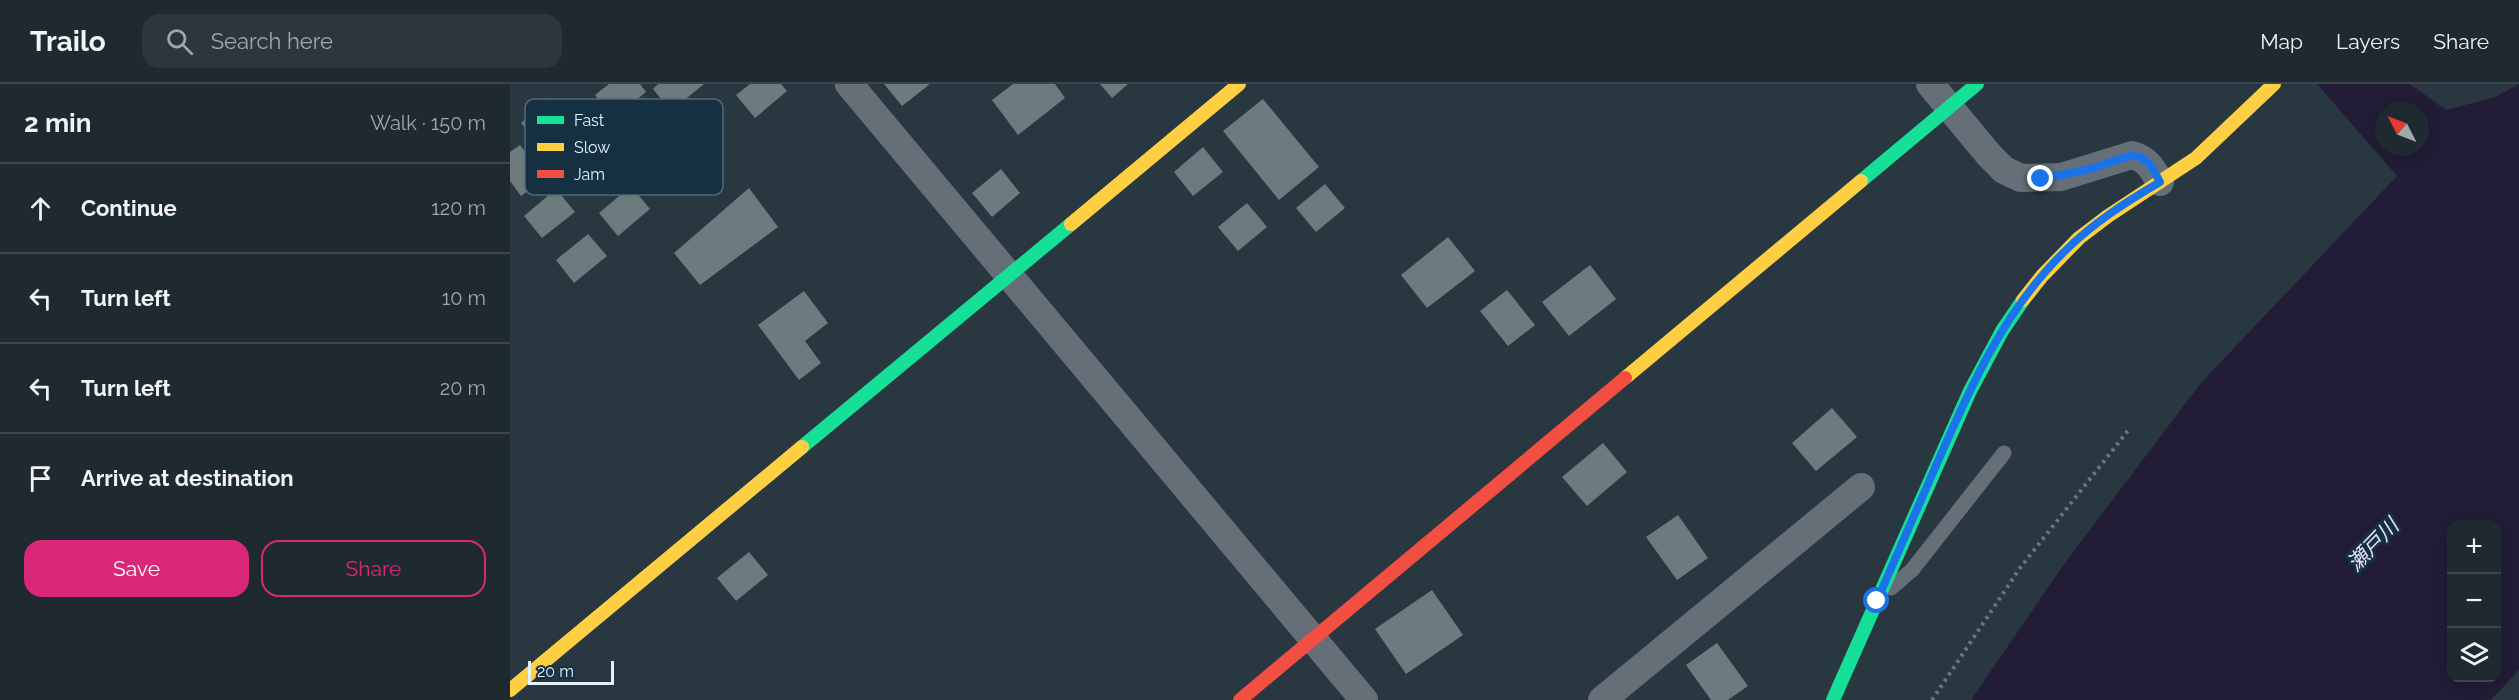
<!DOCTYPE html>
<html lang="en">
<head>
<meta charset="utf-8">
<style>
  body { margin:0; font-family:Raleway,"Noto Sans JP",sans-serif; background:#2c363c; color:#f1f3f6 }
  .controls { position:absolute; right:18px; bottom:18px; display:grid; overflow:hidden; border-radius:12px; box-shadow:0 3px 15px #0003 }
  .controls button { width:54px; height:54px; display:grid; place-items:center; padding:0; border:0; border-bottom:2px solid #3c464c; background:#1f2a30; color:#f1f3f6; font:30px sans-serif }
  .compass { position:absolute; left:1865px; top:18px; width:54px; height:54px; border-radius:50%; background:#1f2a30; box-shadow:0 3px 15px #0003; rotate:312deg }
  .scale { position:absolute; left:18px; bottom:15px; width:86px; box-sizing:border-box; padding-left:6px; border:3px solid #e2f2fc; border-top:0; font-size:16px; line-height:21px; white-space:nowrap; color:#e2f2fc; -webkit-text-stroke:4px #153040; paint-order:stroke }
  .stop { position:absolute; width:18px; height:18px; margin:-14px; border:4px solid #1a73e8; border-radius:50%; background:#fff }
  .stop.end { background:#1a73e8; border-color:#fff; box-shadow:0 2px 6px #0008 }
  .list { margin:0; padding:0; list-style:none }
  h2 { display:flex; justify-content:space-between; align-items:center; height:78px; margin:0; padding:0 24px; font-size:26px }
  h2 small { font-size:20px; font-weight:400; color:#a1a7ab }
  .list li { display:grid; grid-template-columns:39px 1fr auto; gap:18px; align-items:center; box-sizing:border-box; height:90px; padding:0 24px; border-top:2px solid #3c464c }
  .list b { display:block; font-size:22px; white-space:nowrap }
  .list em { font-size:20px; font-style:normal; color:#a1a7ab }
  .actions { display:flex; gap:12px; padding:18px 24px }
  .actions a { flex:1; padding:14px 0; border:2px solid #db2777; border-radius:18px; text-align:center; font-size:21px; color:#db2777 }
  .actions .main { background:#db2777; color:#fff }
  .icon { flex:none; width:33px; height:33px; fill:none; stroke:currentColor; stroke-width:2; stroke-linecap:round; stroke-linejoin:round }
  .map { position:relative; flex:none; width:2009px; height:616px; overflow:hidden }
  header { display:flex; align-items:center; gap:36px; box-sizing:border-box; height:84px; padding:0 30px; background:#1f2a30; border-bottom:2px solid #3c464c }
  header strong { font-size:28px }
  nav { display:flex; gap:33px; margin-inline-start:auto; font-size:21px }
  .search { width:420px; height:54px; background:#2c363c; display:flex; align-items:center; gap:15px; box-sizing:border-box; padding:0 21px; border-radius:18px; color:#a1a7ab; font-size:22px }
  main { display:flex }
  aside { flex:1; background:#1f2a30 }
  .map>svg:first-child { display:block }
</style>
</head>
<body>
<header>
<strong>Trailo</strong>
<div class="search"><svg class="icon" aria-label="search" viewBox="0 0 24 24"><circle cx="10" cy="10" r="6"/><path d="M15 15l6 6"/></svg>Search here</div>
<nav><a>Map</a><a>Layers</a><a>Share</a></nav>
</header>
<main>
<aside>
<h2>2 min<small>Walk · 150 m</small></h2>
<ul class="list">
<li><svg class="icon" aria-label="ahead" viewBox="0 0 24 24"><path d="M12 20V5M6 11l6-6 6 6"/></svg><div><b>Continue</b></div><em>120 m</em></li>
<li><svg class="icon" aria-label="left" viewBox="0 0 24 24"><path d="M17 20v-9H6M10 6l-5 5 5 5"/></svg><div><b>Turn left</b></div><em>10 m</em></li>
<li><svg class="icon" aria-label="left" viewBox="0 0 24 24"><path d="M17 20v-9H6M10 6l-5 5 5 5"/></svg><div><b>Turn left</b></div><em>20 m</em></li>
<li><svg class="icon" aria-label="arrive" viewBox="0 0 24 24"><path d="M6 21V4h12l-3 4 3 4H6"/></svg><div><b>Arrive at destination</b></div></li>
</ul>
<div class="actions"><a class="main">Save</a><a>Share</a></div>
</aside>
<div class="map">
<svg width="2009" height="616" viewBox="0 0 2009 616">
  <rect width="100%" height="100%" fill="#293840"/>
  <!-- water -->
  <path fill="#231c36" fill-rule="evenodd" d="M1807,0H1900L1936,26L1985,13L2009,0V586L1981,616H1461L1552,483L1690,300L1887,92ZM1874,27H1910V63H1874ZM1942,440H1986V594H1942Z"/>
  <!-- building -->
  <g fill="#6d7b7f">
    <path d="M99,0H130L136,8L104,34L85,11Z"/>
    <path d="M148,0H194L161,27L143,5Z"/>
    <path d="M240,0H271L277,7L245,34L226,11Z"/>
    <path d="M374,0H420L392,22Z"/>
    <path d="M503,0H545L555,14L508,51L482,16Z"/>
    <path d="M590,0H618L602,14Z"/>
    <path d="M41,14L95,81L64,105L11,39Z"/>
    <path d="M753,15L809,83L769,116L713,47Z"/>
    <path d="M10,61L35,94L11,112L0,97V68Z"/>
    <path d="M693,63L713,88L683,112L664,88Z"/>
    <path d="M491,85L510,109L482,133L462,109Z"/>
    <path d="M815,100L835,124L806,148L786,124Z"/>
    <path d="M121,102L140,125L108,152L89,129Z"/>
    <path d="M239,104L268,143L190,201L164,169Z"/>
    <path d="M46,105L65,128L32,154L14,132Z"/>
    <path d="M737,119L757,143L728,167L708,143Z"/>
    <path d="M78,150L97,172L64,199L46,176Z"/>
    <path d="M938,153L965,187L917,224L891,191Z"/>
    <path d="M1080,181L1106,215L1059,252L1032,218Z"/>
    <path d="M997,206L1025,241L998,262L970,227Z"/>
    <path d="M294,207L318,239L295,257L311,279L289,296L248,241Z"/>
    <path d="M1322,324L1347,353L1306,387L1282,359Z"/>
    <path d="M1093,359L1117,388L1077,422L1052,393Z"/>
    <path d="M1168,431L1198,474L1167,496L1136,453Z"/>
    <path d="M239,468L258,491L226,517L207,494Z"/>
    <path d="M922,506L953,551L896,590L865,545Z"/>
    <path d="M1207,559L1238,602L1218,616H1201L1176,581Z"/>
  </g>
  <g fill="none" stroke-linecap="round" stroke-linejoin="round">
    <!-- path -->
    <path stroke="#6d747c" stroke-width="4" stroke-dasharray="3 4.5" stroke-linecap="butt" d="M1422,616L1510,484L1620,344"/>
    <!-- lane -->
    <path stroke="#666e78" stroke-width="15" d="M1381,504L1402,486L1494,369"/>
    <!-- street -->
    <g stroke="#666e78" stroke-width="28">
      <path d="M339,0L854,616"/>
      <path d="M1420,0L1479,71L1494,86L1511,94L1551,93L1622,71C1637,75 1642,84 1650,98"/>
      <path d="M1092,616L1351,403"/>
    </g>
    <!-- fast -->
    <g stroke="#16e098" stroke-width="14">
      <path d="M1351,97L1467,0"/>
      <path d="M292,363L561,140"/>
      <path d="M1323,616L1460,307L1492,247L1513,216"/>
    </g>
    <!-- slow -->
    <g stroke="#ffcf43" stroke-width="14">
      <path d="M561,140L729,0"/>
      <path d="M1513,216L1532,192L1569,154L1598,132L1686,74L1764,0"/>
      <path d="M1115,294L1351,97"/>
      <path d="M0,606L292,363"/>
    </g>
    <!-- jam -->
    <path stroke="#f24e42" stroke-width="14" d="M730,616L1115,294"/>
  </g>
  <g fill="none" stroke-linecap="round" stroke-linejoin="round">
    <!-- route -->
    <path stroke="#1a73e8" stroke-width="8" d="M1367,517C1386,472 1406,428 1425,384C1459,306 1493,227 1555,167C1583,139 1616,118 1650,98L1640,80L1632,74L1622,71L1580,85L1531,95"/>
  </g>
  <g text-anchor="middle" stroke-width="6" stroke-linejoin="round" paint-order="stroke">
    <!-- water labels -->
    <g font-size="21" font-style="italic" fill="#e5e0f8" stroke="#153040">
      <text transform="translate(1863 461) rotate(-46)" y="7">瀬戸川</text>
    </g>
  </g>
  <!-- legend -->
  <rect x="15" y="15" width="198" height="96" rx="9" fill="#153040" stroke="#526a78" stroke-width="1.5"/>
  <rect x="27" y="32" width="27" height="8" fill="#16e098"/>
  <rect x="27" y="59" width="27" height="8" fill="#ffcf43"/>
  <rect x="27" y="86" width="27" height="8" fill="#f24e42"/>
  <g font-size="16" fill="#e2f2fc">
    <text x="64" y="42">Fast</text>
    <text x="64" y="69">Slow</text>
    <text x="64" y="96">Jam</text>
  </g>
</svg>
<div class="controls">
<button>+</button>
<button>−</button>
<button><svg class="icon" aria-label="layers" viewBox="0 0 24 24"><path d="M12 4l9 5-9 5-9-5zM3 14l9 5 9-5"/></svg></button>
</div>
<svg class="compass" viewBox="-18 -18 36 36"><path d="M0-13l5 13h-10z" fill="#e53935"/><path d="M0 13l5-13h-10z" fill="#a1a7ab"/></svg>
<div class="scale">20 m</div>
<div class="stop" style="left:1367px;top:517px"></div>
<div class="stop end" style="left:1531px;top:95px"></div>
</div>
</main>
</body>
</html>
